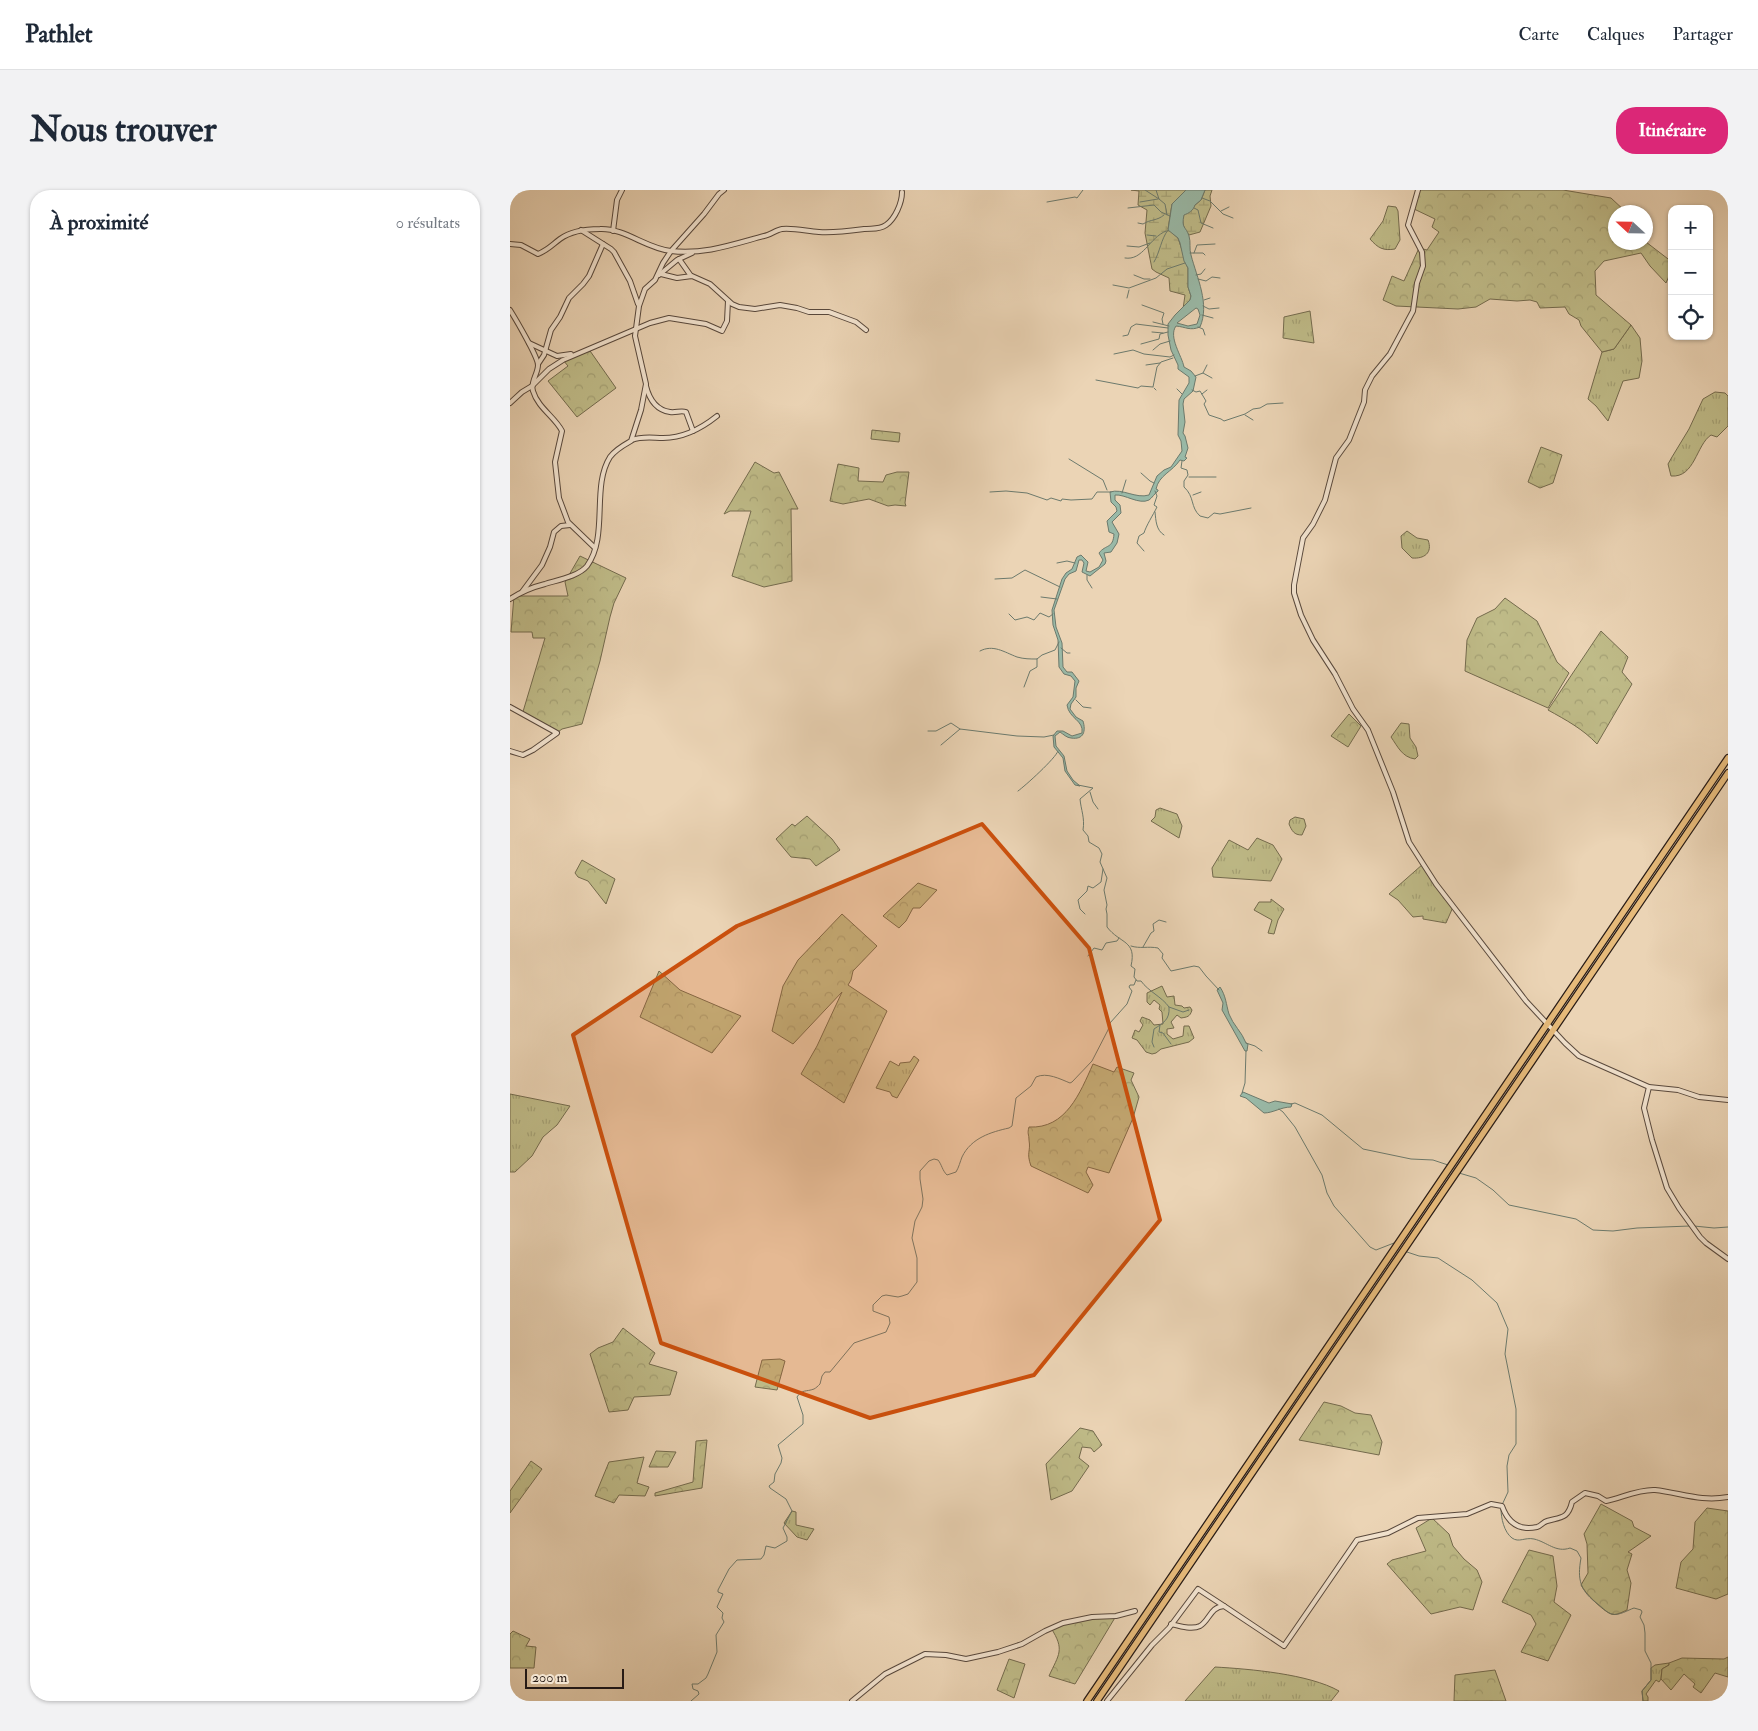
<!DOCTYPE html>
<html lang="fr">
<head>
<meta charset="utf-8">
<style>
  body { margin:0; font-family:"IM FELL Double Pica",serif; background:#f2f2f3; color:#1f2937 }
  .controls { position:absolute; right:15px; top:15px; display:grid; overflow:hidden; border-radius:10px; box-shadow:0 1px 4px #0004 }
  .controls button { width:45px; height:45px; display:grid; place-items:center; padding:0; border:0; border-bottom:1px solid #e0e1e3; background:#fff; color:#1f2937; font:25px sans-serif }
  .compass { position:absolute; left:1098px; top:15px; width:45px; height:45px; border-radius:50%; background:#fff; box-shadow:0 1px 4px #0004; rotate:292deg }
  .scale { position:absolute; left:15px; bottom:12px; width:99px; box-sizing:border-box; padding-left:5px; border:2px solid #281b15; border-top:0; font-size:14px; line-height:18px; white-space:nowrap; color:#281b15; -webkit-text-stroke:4px #f2e3cf; paint-order:stroke }
  .list { margin:0; padding:0; list-style:none }
  h2 { display:flex; justify-content:space-between; align-items:center; height:65px; margin:0; padding:0 20px; font-size:21px }
  h2 small { font-size:16px; font-weight:400; color:#747a83 }
  .icon { flex:none; width:28px; height:28px; fill:none; stroke:currentColor; stroke-width:2; stroke-linecap:round; stroke-linejoin:round }
  .map { position:relative; flex:none; width:1218px; height:1511px; overflow:hidden; border-radius:20px }
  header { display:flex; align-items:center; gap:30px; box-sizing:border-box; height:70px; padding:0 25px; background:#fff; border-bottom:1px solid #e0e1e3 }
  header strong { font-size:24px }
  nav { display:flex; gap:28px; margin-inline-start:auto; font-size:18px }
  .intro { display:flex; align-items:center; justify-content:space-between; box-sizing:border-box; height:120px; padding:0 30px }
  h1 { margin:0; font-size:35px }
  .button { padding:12px 22px; border-radius:20px; background:#db2777; color:#fff; font-size:18px; font-weight:700 }
  main { display:flex; gap:30px; padding:0 30px }
  aside { flex:1; background:#fff; border-radius:20px; box-shadow:0 1px 4px #0004 }
  .map>svg:first-child { display:block }
</style>
</head>
<body>
<header>
<strong>Pathlet</strong>
<nav><a>Carte</a><a>Calques</a><a>Partager</a></nav>
</header>
<div class="intro"><h1>Nous trouver</h1><a class="button">Itinéraire</a></div>
<main>
<aside>
<h2>À proximité<small>0 résultats</small></h2>
<ul class="list">
</ul>
</aside>
<div class="map">
<svg width="1218" height="1511" viewBox="0 0 1218 1511">
  <defs>
    <pattern id="grass-tufts" width="24" height="20" patternUnits="userSpaceOnUse" patternTransform="scale(1.25)"><rect width="24" height="20" fill="#bfbb88"/><path d="M3 7l-1-3M5 7V3M7 7l1-3M15 17l-1-3M17 17v-4M19 17l1-3" fill="none" stroke="#a4a074"/></pattern>
    <pattern id="forest-crowns" width="20" height="18" patternUnits="userSpaceOnUse" patternTransform="scale(1.25)"><rect width="20" height="18" fill="#bfbb88"/><path d="M2 6a3 3 0 1 1 6 0M12 15a3 3 0 1 1 6 0" fill="none" stroke="#a4a074"/></pattern>
    <pattern id="wetland-marsh" width="20" height="14" patternUnits="userSpaceOnUse" patternTransform="scale(1.25)"><rect width="20" height="14" fill="#bfbb88"/><path d="M1 5h8M5 5V1M11 12h8M15 12V8" fill="none" stroke="#a4a074"/></pattern>
  </defs>
  <rect width="100%" height="100%" fill="#ebd4b5"/>
  <filter id="stains"><feTurbulence type="fractalNoise" baseFrequency=".004" numOctaves="4"/><feColorMatrix values="0 0 0 0 .2 0 0 0 0 .09 0 0 0 0 .02 0 0 0 .5 -.17"/></filter>
  <radialGradient id="worn" r=".72"><stop offset=".6" stop-color="#630" stop-opacity="0"/><stop offset="1" stop-color="#630" stop-opacity=".3"/></radialGradient>
  <!-- grass -->
  <g fill="url(#grass-tufts)" stroke="#746b4e">
    <path d="M878,16L886,17L888,21L890,50L885,59C873,61 868,58 860,49L873,31Z"/>
    <path d="M800,121L804,153L773,148L774,127Z"/>
    <path d="M1121,135L1130,148L1132,171L1129,188L1113,191L1098,231L1086,216L1078,209L1092,162L1104,159Z"/>
    <path d="M1205,202L1215,203L1218,206V236L1207,247L1201,245C1186,255 1185,288 1161,286L1158,274L1162,267L1179,239L1193,209Z"/>
    <path d="M897,341L907,348L918,350C923,363 914,369 902,368L892,358L891,346Z"/>
    <path d="M891,533L899,534L900,548L906,557L908,566L905,569C892,567 888,557 881,547Z"/>
    <path d="M650,618L667,624L672,636L669,648L641,631L645,627L646,620Z"/>
    <path d="M785,627L794,629L796,636L792,645C784,645 782,641 779,634L780,630Z"/>
    <path d="M747,648L763,655L772,669L761,691L703,687L702,678L719,650L738,660Z"/>
    <path d="M913,674L943,717L936,733L913,729V726L903,727L888,710L879,704Z"/>
    <path d="M761,709L774,719L768,730L764,744L758,743L762,730L744,720L749,712H761Z"/>
    <path d="M652,796L657,807L664,806L665,815L672,816L674,818L680,817L682,820C680,827 677,827 671,828L667,825L661,832L664,838L657,839V844L663,849L673,846L674,836H679L684,848L679,852L651,859L646,863L642,864L636,862L627,850L622,848L625,840L629,842L633,835L630,831L632,827L640,830L644,835L653,834L652,822L649,819L650,815L644,810L640,815L637,812V803Z"/>
    <path d="M404,866L409,870L387,908L382,906L380,902L366,898L380,871L389,876L390,873L400,872Z"/>
    <path d="M0,904L60,916L47,935L33,947L22,966L5,982H0Z"/>
    <path d="M282,1321L286,1322V1335L304,1339L297,1350L287,1347L274,1333Z"/>
    <path d="M1159,1473V1475L1152,1479L1151,1489L1149,1492L1146,1490L1136,1504L1138,1507V1511H1133L1132,1501L1141,1490V1478L1145,1475Z"/>
    <path d="M705,1477C740,1479 799,1484 829,1501L821,1511H675Z"/>
  </g>
  <!-- forest -->
  <g fill="url(#forest-crowns)" stroke="#746b4e">
    <path d="M908,0H1053L1101,8L1116,22H1106V52H1136L1162,72V79L1156,93L1140,76L1131,63L1094,71L1085,81L1086,105L1121,135L1104,159L1092,162L1071,136L1069,130L1059,124L1055,117L1030,118L1027,112L1020,110L1007,111L980,109L966,117L948,119L886,116L873,110L882,86L894,91L909,58L917,60L929,42L922,37L925,29L904,19Z"/>
    <path d="M78,158L106,198L67,227L38,191L58,176L53,170Z"/>
    <path d="M362,240L390,243L389,252L361,249Z"/>
    <path d="M1031,257L1052,265L1043,293L1030,298L1018,292Z"/>
    <path d="M245,272L264,283L269,282L288,319H281L282,391L254,397L222,386L241,321H220L214,324Z"/>
    <path d="M328,274L349,278L348,291L373,292L376,285L387,282H399L395,313L396,316L385,315L378,316L359,309L333,314L320,311Z"/>
    <path d="M70,366L116,388L104,413L100,427L90,471L72,534L52,539L48,542L12,525L35,448H23L22,442H1L4,406H58L55,392Z"/>
    <path d="M995,408L1027,431L1047,472L1059,483L1038,518L955,481L957,450L967,428L985,419Z"/>
    <path d="M1091,441L1118,467L1112,482L1122,494L1087,554C1073,539 1056,530 1038,520Z"/>
    <path d="M839,524L851,536L838,557L821,546Z"/>
    <path d="M297,626L322,649L330,660L306,676L300,669L281,667L266,649L282,634L285,636Z"/>
    <path d="M72,670L105,689L96,714L78,691L68,687L65,683Z"/>
    <path d="M408,693L427,700L410,718H403L396,731L389,738L373,726Z"/>
    <path d="M332,724L367,756L343,781L341,790L338,795L377,821L334,913L291,884L307,856L332,802L283,854L262,841L273,796L288,770Z"/>
    <path d="M149,781L170,800L231,826L202,863L130,827Z"/>
    <path d="M583,874L604,882L607,877L624,883L621,890L629,907L623,928L599,983L578,977L576,982L583,995L578,1003L521,976C516,962 521,962 519,950C519,944 517,944 519,937C556,939 570,903 583,874Z"/>
    <path d="M113,1138L145,1163L139,1174L167,1182L160,1205L124,1207L118,1220L99,1222L80,1164L88,1158L103,1152Z"/>
    <path d="M270,1169L275,1171L267,1200L245,1197L252,1170Z"/>
    <path d="M814,1212L831,1216L845,1223L861,1225L872,1252L869,1265L789,1250Z"/>
    <path d="M570,1238L583,1241L592,1255L584,1262L581,1258L572,1257L569,1268L579,1276L562,1301L541,1310L536,1274Z"/>
    <path d="M197,1250L192,1298L145,1306V1303L183,1292L186,1251Z"/>
    <path d="M146,1261L166,1262L158,1277H139Z"/>
    <path d="M134,1267L127,1293L139,1297L135,1306L109,1305L104,1313L85,1306L99,1272Z"/>
    <path d="M21,1271L32,1279L0,1323V1301Z"/>
    <path d="M1091,1314L1122,1331L1124,1337L1141,1346L1118,1362L1122,1364L1117,1380L1121,1393L1117,1420C1112,1422 1106,1426 1101,1424C1093,1421 1075,1403 1071,1395L1078,1383L1077,1354L1074,1344Z"/>
    <path d="M1197,1318L1218,1321V1404L1206,1409L1166,1398L1171,1372L1183,1359L1185,1332Z"/>
    <path d="M922,1328L939,1344L943,1356L954,1369L967,1380L972,1392L963,1420L950,1417L921,1424L877,1374L882,1370L916,1361L906,1338Z"/>
    <path d="M1019,1360L1043,1366L1047,1396L1044,1412L1061,1425L1038,1471L1011,1462L1026,1434L1021,1425L992,1412Z"/>
    <path d="M606,1426L565,1494L539,1486C549,1464 555,1460 541,1438C562,1430 584,1427 606,1426Z"/>
    <path d="M3,1441L20,1449L16,1456L26,1457L24,1478H0V1444Z"/>
    <path d="M1218,1467V1487L1205,1483L1191,1503L1183,1497L1185,1494L1174,1484L1161,1500L1151,1489L1152,1479L1159,1475V1473L1172,1468L1214,1469Z"/>
    <path d="M499,1469L515,1474L504,1508L487,1500Z"/>
    <path d="M985,1480L996,1511H944L945,1485Z"/>
  </g>
  <!-- wetland -->
  <g fill="url(#wetland-marsh)" stroke="#746b4e">
    <path d="M621,0H676L662,14L658,39L668,48L678,78V97L681,106L680,110L673,119L675,105L660,101L659,88L646,82L642,79L635,43L637,20L628,15L629,1Z"/>
    <path d="M695,0H702L700,6L701,16L690,42L679,45C673,38 672,33 673,25L691,10Z"/>
  </g>
  <!-- water -->
  <g fill="#99b9a7" stroke="#6c7a6d" fill-rule="evenodd">
    <path d="M676,0H695L691,10L685,15C683,21 679,23 674,25C671,39 676,36 679,46C681,52 679,59 681,65C687,88 700,114 690,137C680,141 676,137 666,136C658,147 672,166 674,177L681,181L686,187L683,201L674,209L673,214L675,232L673,243L675,246L678,258L675,267L677,268L674,271L670,270C662,282 649,285 646,299L648,300V301C645,303 642,308 639,310C629,315 615,304 605,305V310L610,315L611,323L602,332L609,344L607,353L601,362L594,363L596,371L595,374L580,386L572,382L574,373L572,370H569L566,381L559,384L555,389L544,420L546,437L552,453L553,477L557,482H562L569,491L566,498V507L561,514L560,519L566,527L573,531C576,541 574,550 561,548C557,548 553,544 550,542L545,546L546,556L554,566L557,581L563,590L570,596L565,595L555,581L553,568L544,557L543,546L547,541H553L562,546L572,543C574,530 559,529 557,515L563,507L565,491L561,486L554,484L549,477L548,450L543,435L542,420L552,389L556,383L562,379L567,367L571,365L578,372L576,381L580,382L589,377L593,370L589,363C596,354 603,359 604,344L599,342L597,331L607,321L606,317L601,312L600,302C612,298 626,309 639,305L647,286L654,280L661,277L672,261L671,251L668,245L669,210L679,193V187L668,179V175L661,160L658,145V134L665,125L680,110L681,106L678,97V78L674,71L670,53L668,48L658,40L662,14ZM686,118L688,119L690,125L687,134L678,136L667,133Z"/>
    <path d="M710,797C716,806 716,814 719,824C723,835 732,842 736,853L738,854L737,861H735L712,820L713,813L707,800Z"/>
    <path d="M733,902L759,913L765,911L782,914L781,917C771,917 763,923 754,923L736,908L730,906Z"/>
  </g>
  <g fill="none" stroke-linecap="round" stroke-linejoin="round">
    <!-- stream -->
    <g stroke="#6c7a6d" stroke-width="1">
      <path d="M635,0L649,9"/>
      <path d="M646,0L649,9L655,14L657,25"/>
      <path d="M692,8L700,11L713,24L723,28"/>
      <path d="M537,12L565,7L567,8L573,0"/>
      <path d="M630,12L648,9"/>
      <path d="M618,18L644,15L651,22L660,26"/>
      <path d="M684,18L688,20L691,33L703,38"/>
      <path d="M711,21L719,17"/>
      <path d="M628,33L633,34C641,29 647,31 654,25"/>
      <path d="M637,45L646,46"/>
      <path d="M617,56L629,57L640,53"/>
      <path d="M680,63H693L695,65"/>
      <path d="M684,63L687,55L705,54"/>
      <path d="M615,68C633,71 639,48 656,41"/>
      <path d="M644,72C650,62 651,49 658,40"/>
      <path d="M624,85L634,89H640"/>
      <path d="M686,85L691,84L695,79"/>
      <path d="M688,89L696,91L702,87L710,88"/>
      <path d="M603,95L619,98L646,88L657,79L675,73"/>
      <path d="M617,108L619,100"/>
      <path d="M694,110L700,108"/>
      <path d="M632,115L654,123L652,129L653,134"/>
      <path d="M693,116L699,119L709,118"/>
      <path d="M692,125L703,128"/>
      <path d="M643,132L659,136"/>
      <path d="M688,137L693,139L695,145"/>
      <path d="M642,142L653,143"/>
      <path d="M613,146L618,145L621,137L626,134L658,138"/>
      <path d="M631,154L649,149L650,144L658,142"/>
      <path d="M643,160L650,154L660,151"/>
      <path d="M604,164L623,160L634,164L660,167L664,165"/>
      <path d="M636,175L650,173"/>
      <path d="M693,183L697,175"/>
      <path d="M685,186L693,183L702,188"/>
      <path d="M586,190L628,198L631,196L643,197L647,177L651,172L663,168"/>
      <path d="M644,198L646,200"/>
      <path d="M667,199L672,204"/>
      <path d="M682,200L686,202L690,201L696,211L694,214L699,225L711,229L714,231L735,224L743,219L750,218L757,214L773,213"/>
      <path d="M692,204L697,200"/>
      <path d="M735,225L743,230"/>
      <path d="M559,269L593,290L597,300"/>
      <path d="M672,271L671,278L677,280L678,285L674,291V297C685,307 680,317 690,326L698,328L704,323L710,324L741,318"/>
      <path d="M631,283L640,291L644,293"/>
      <path d="M679,287H706"/>
      <path d="M480,302L496,301L517,303L537,310L541,308L551,311L552,309L561,310L582,309L587,302H601"/>
      <path d="M612,303L616,290"/>
      <path d="M683,305L691,302"/>
      <path d="M645,322C646,331 646,340 654,345"/>
      <path d="M634,361L627,353L629,346L634,343C636,336 643,325 647,317L644,315L647,306L645,301"/>
      <path d="M547,373L557,371L565,373"/>
      <path d="M577,385V390L582,398"/>
      <path d="M485,389L502,388L515,380L550,397"/>
      <path d="M531,407L547,409"/>
      <path d="M499,424L505,430L517,427L524,430L530,423L539,427L543,424"/>
      <path d="M551,458L557,463H560"/>
      <path d="M470,461C483,454 494,462 507,467C514,469 520,469 527,469L532,465L545,460L549,452"/>
      <path d="M514,497L520,481L527,477V469"/>
      <path d="M566,510L573,517L581,518"/>
      <path d="M418,541H426L441,533L450,539"/>
      <path d="M431,555L450,539L507,546L534,547L544,545"/>
      <path d="M568,595L583,598L570,609C571,620 575,628 573,640L578,646L579,652L589,658L592,664L590,672L597,688L594,700L597,715L596,719L597,724V737C610,754 627,750 621,776L625,779L624,787L627,791H631C638,801 652,807 659,817C660,830 653,833 644,839L642,852L644,857"/>
      <path d="M508,601C515,596 546,568 548,561"/>
      <path d="M580,602L583,612L588,619"/>
      <path d="M575,724L570,719L568,710L577,701L578,696L583,698L591,692L593,679"/>
      <path d="M621,756C630,759 638,756 648,758L653,764L652,768L661,781L684,776L689,777L696,786L709,800"/>
      <path d="M633,757L641,743L644,741L643,734L649,730L656,732"/>
      <path d="M578,766L584,758L592,760L596,753L607,751L609,748"/>
      <path d="M659,817L673,822L679,820"/>
      <path d="M650,835L649,842L653,843L661,854"/>
      <path d="M736,853L745,856L752,861"/>
      <path d="M732,903L735,893L736,861"/>
      <path d="M781,914L785,913L812,925L853,959L901,969L923,970L938,975"/>
      <path d="M769,919L773,922L785,937L812,985L817,1003L824,1016L860,1057L866,1060L884,1053"/>
      <path d="M949,983L966,988L983,1000L999,1015L1066,1029L1083,1040L1103,1041L1127,1038L1180,1036"/>
      <path d="M1184,1036L1204,1038L1218,1037"/>
      <path d="M897,1062L909,1066L928,1068L962,1090L987,1113L998,1139L995,1164L1006,1219V1254L999,1265L997,1276L998,1302L992,1315"/>
      <path d="M991,1319C991,1328 994,1342 1002,1348C1009,1353 1015,1347 1024,1349C1037,1352 1046,1363 1060,1358L1067,1361L1071,1368C1067,1390 1070,1401 1089,1415C1093,1418 1097,1423 1102,1424C1109,1426 1118,1420 1124,1418L1131,1420L1132,1422L1130,1427L1134,1435L1135,1443V1461L1141,1473V1490L1132,1501L1133,1511"/>
      <path d="M181,1511L189,1504L188,1501L183,1499L182,1494H188L196,1488L198,1484L207,1462L206,1445L214,1432L212,1428L213,1423L207,1417L213,1404L208,1402V1400L219,1379L227,1370L251,1369L254,1365L256,1356L265,1358L277,1351V1347L273,1338L282,1321L276,1309L260,1298L259,1296L264,1292L265,1284L271,1273L272,1268L268,1255L293,1234V1225L287,1207C292,1199 296,1202 304,1199C306,1198 308,1196 310,1194L312,1186L315,1182H320L344,1153L376,1142L380,1133L379,1127L363,1121V1115L372,1106L376,1105L388,1107L392,1106L398,1104L407,1092V1068L402,1048L405,1031L412,1017L413,1009L410,989V981L419,971L424,969L428,970C432,975 432,980 437,985L446,982C449,977 450,972 452,967C461,948 481,942 499,938L502,936L506,908L521,896L526,887C537,882 550,889 560,893L562,892L582,871L598,840L600,833L617,814L622,801L619,797L620,795H624L626,790"/>
    </g>
    <defs>
      <g id="minor">
        <path d="M908,0L898,35L912,62L913,76L907,93L903,121L880,164L862,186L855,200L854,212L839,250L826,268L815,310L803,334L793,348L784,395V403L791,425L803,450L825,484L843,519L858,540L883,602L899,652L926,694L1016,811L1055,853L1069,866L1139,897L1168,900L1189,907L1218,910"/>
        <path d="M71,40L101,59L104,62L120,91L128,114"/>
        <path d="M103,41L107,10L112,0"/>
        <path d="M0,54L11,55L28,64C38,60 42,55 50,49C61,41 76,39 90,39C115,38 137,59 161,61C194,65 224,54 254,46C260,45 266,40 272,39C285,38 296,41 309,42C325,43 339,41 354,39C362,38 369,40 376,35C385,29 392,13 392,2"/>
        <path d="M169,69L181,86"/>
        <path d="M151,84L167,88L182,86L200,94L222,114L229,117L245,119L270,115L287,118L299,122H319L346,132L356,140"/>
        <path d="M149,85L167,70L182,63"/>
        <path d="M0,120C5,128 28,167 28,175C28,184 20,192 23,201C28,218 45,227 52,241L45,272L49,308L58,332L85,358"/>
        <path d="M19,153L47,166L61,164"/>
        <path d="M28,174L34,165L41,140L50,127L59,108L73,94L79,86L93,54"/>
        <path d="M136,196C139,208 146,220 160,222C166,223 171,220 176,222L183,241"/>
        <path d="M0,213L12,202L22,196L39,179L53,170L140,133L159,128L196,134L212,141L217,131L218,111"/>
        <path d="M122,250C132,246 143,248 153,248C173,248 192,238 207,226"/>
        <path d="M12,402L32,375L40,357L44,342L51,336L60,335"/>
        <path d="M0,409C11,402 23,397 35,394C48,390 69,386 77,376C99,346 81,297 100,267C106,259 114,255 121,251L131,220L136,194L125,146L129,116L135,99L145,90L153,73L161,61L194,24L209,4L214,0"/>
        <path d="M0,517L47,543L23,560L13,565L0,561"/>
        <path d="M1139,897L1134,918L1142,950L1157,998L1169,1018L1190,1047L1196,1053L1218,1069"/>
        <path d="M661,1434C669,1436 682,1440 690,1436C700,1430 700,1417 714,1416L774,1456L847,1350L878,1343L908,1328L957,1324L981,1314L992,1316C998,1333 1009,1341 1027,1337C1031,1336 1033,1332 1037,1331C1051,1327 1058,1329 1062,1312L1075,1303L1088,1306L1096,1311C1111,1308 1129,1299 1145,1300C1171,1303 1191,1312 1218,1307"/>
        <path d="M342,1511L375,1484L415,1464L436,1465L456,1469L488,1462L512,1454L535,1441L553,1433L582,1427L606,1426L625,1421"/>
        <path d="M597,1511L642,1455L659,1438L688,1399L714,1416"/>
      </g>
      <g id="highway">
        <path d="M577,1511L1218,568"/>
        <path d="M587,1511L1218,583"/>
      </g>
    </defs>
    <!-- minor casing -->
    <use href="#minor" stroke="#59493d" stroke-width="6"/>
    <!-- highway casing -->
    <use href="#highway" stroke="#281b15" stroke-width="8"/>
    <!-- minor -->
    <use href="#minor" stroke="#f2e3cf" stroke-width="4"/>
    <!-- highway -->
    <use href="#highway" stroke="#e6ba7a" stroke-width="5.5"/>
  </g>
  <!-- marked area -->
  <path fill="#cb500d" fill-opacity="0.2" stroke="#cb500d" stroke-width="4" stroke-linejoin="round" d="M472,634L579,758L650,1030L524,1185L360,1228L151,1153L63,845L227,736Z"/>
  <rect width="100%" height="100%" filter="url(#stains)"/>
  <rect width="100%" height="100%" fill="url(#worn)"/>
</svg>
<div class="controls">
<button>+</button>
<button>−</button>
<button><svg class="icon" aria-label="locate" viewBox="0 0 24 24"><circle cx="12" cy="12" r="6"/><path d="M12 2v4M12 18v4M2 12h4M18 12h4"/></svg></button>
</div>
<svg class="compass" viewBox="-18 -18 36 36"><path d="M0-13l5 13h-10z" fill="#e53935"/><path d="M0 13l5-13h-10z" fill="#747a83"/></svg>
<div class="scale">200 m</div>
</div>
</main>
</body>
</html>
